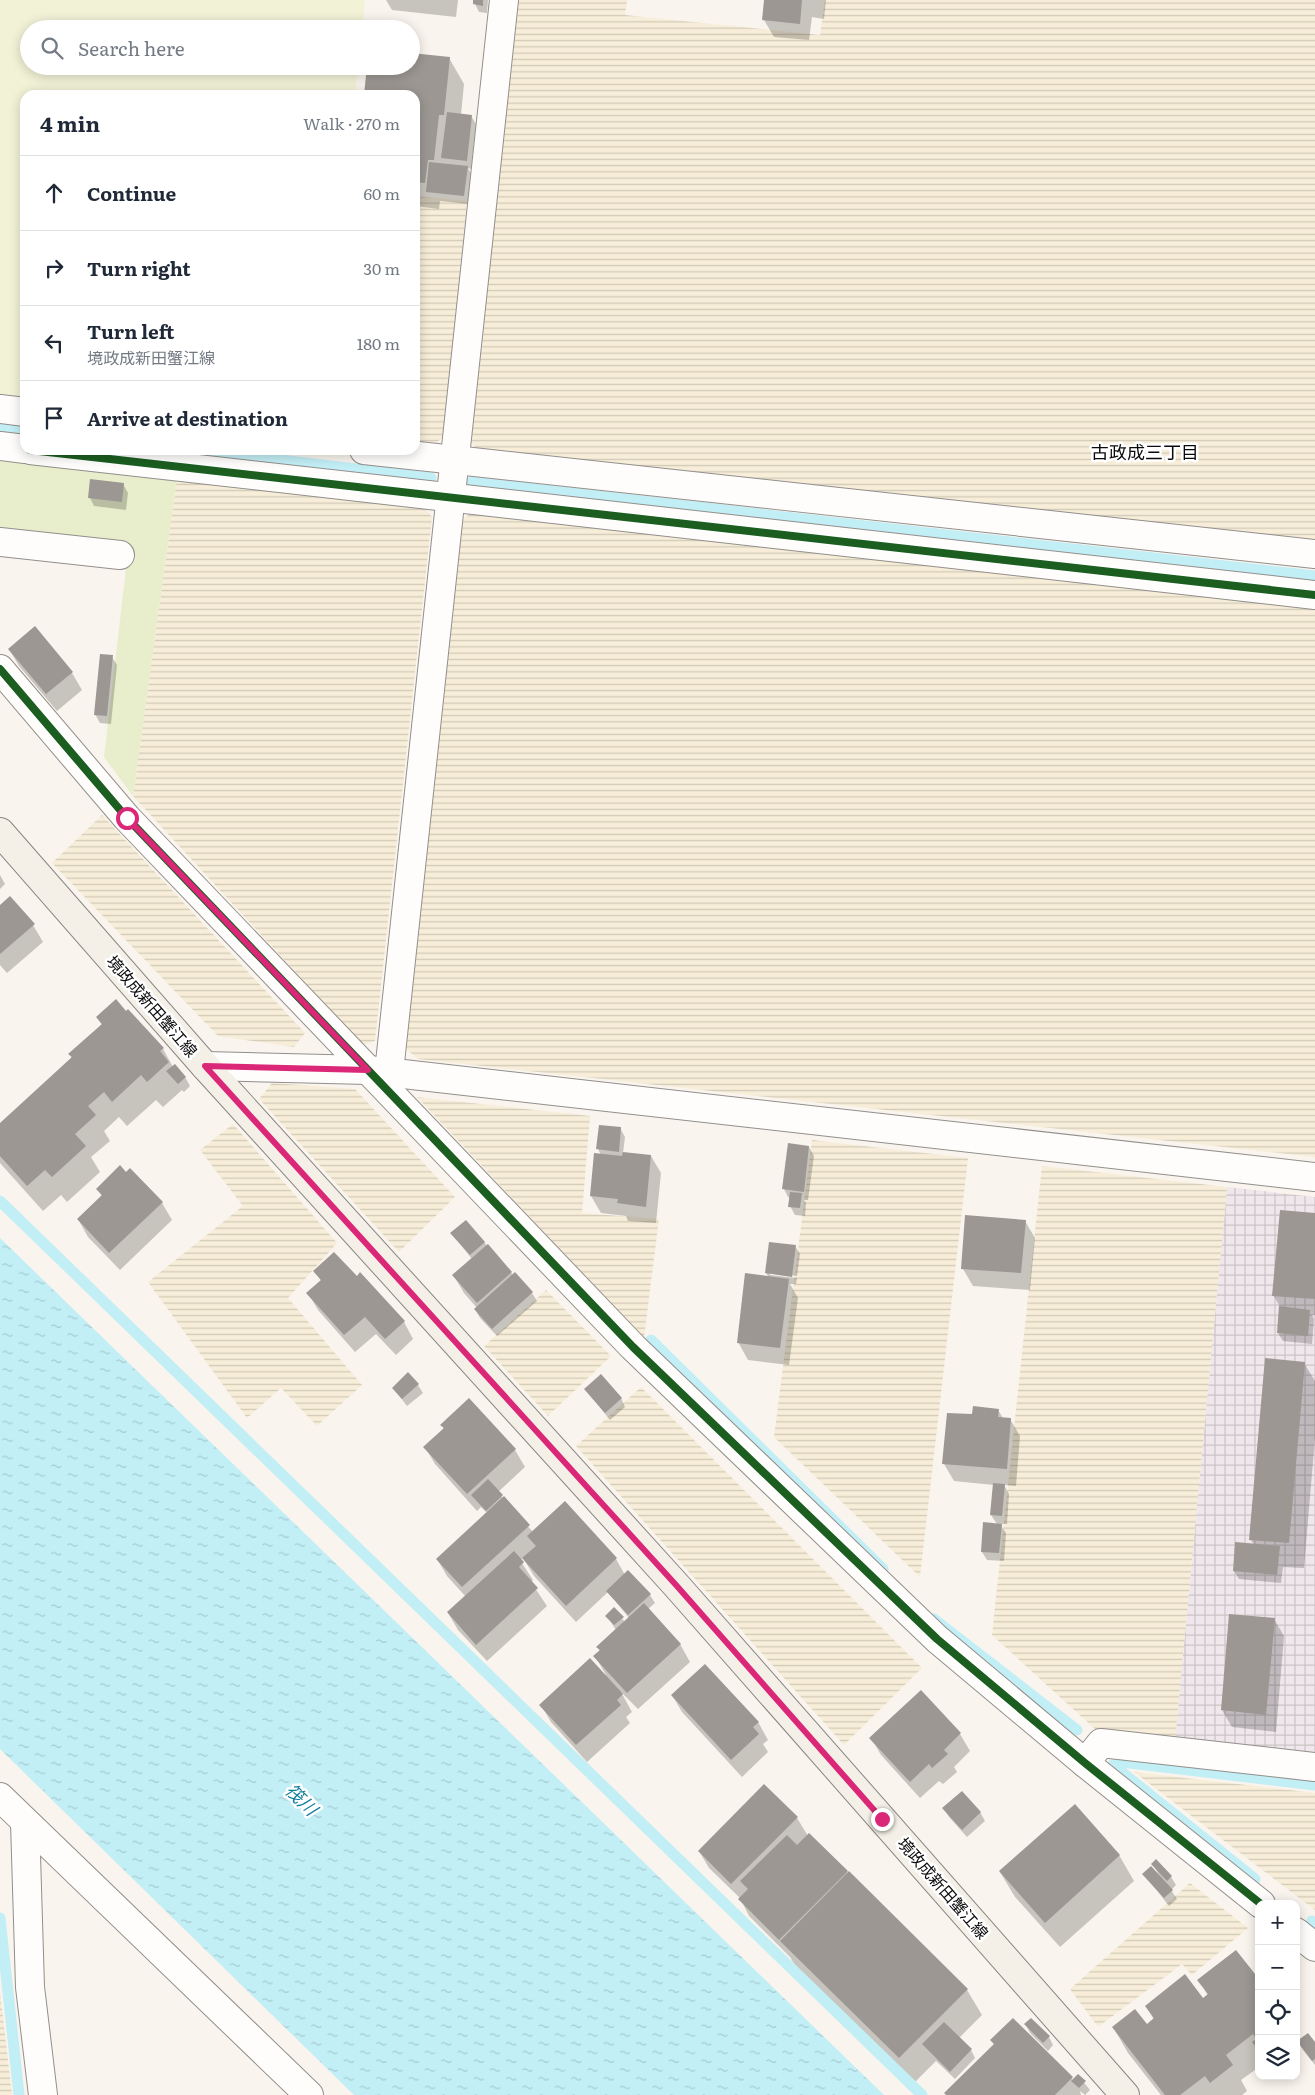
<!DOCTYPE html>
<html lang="en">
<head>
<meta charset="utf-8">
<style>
  body { margin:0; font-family:Literata,"Noto Sans JP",serif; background:#f6f6f7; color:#1f2937 }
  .controls { position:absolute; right:15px; bottom:15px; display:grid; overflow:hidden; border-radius:10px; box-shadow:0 2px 12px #0003 }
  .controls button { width:45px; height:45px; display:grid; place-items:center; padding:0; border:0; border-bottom:1px solid #e0e1e3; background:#fff; color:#1f2937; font:25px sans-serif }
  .stop { position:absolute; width:15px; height:15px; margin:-11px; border:4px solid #db2777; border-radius:50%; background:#fff }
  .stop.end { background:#db2777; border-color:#fff; box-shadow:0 1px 5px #0008 }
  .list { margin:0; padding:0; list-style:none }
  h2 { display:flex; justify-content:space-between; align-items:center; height:65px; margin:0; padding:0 20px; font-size:21px }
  h2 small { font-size:16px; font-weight:400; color:#747a83 }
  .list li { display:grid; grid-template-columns:32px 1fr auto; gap:15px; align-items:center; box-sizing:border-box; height:75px; padding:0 20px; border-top:1px solid #e0e1e3 }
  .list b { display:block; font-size:19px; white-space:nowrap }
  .list p { margin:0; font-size:16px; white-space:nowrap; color:#747a83 }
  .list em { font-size:16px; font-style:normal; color:#747a83 }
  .icon { flex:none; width:28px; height:28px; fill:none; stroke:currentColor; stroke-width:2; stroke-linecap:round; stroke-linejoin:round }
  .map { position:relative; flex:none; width:1315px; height:2095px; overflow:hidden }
  .search { position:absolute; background:#fff; box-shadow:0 2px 12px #0003; left:20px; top:20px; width:400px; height:55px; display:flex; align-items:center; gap:12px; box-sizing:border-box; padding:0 18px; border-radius:28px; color:#747a83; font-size:19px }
  .panel { position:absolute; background:#fff; box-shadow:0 2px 12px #0003; left:20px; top:90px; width:400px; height:365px; border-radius:15px }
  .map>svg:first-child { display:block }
</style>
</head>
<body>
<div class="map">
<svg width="1315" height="2095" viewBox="0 0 1315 2095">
  <defs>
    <pattern id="industrial-grid" width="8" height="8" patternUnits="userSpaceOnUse" patternTransform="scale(1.25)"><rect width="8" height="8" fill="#efe7eb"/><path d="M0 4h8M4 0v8" fill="none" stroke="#ccc5c8"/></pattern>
    <pattern id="farmland-rules" width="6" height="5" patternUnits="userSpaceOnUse" patternTransform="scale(1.25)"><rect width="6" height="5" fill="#f7edd8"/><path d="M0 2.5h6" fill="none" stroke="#d2cab8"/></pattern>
    <pattern id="water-ripples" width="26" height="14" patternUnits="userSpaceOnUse" patternTransform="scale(1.25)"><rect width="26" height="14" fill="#c2eef5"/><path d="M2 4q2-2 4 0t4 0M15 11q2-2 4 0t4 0" fill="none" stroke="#a5cbd1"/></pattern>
  </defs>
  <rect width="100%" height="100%" fill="#f9f4ed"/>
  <!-- industrial -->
  <path fill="url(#industrial-grid)" d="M1227,1187L1315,1197V1754L1175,1740Z"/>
  <!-- farmland -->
  <g fill="url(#farmland-rules)">
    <path d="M519,0H627L625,15L820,35L825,0H1315V542L477,450L468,437Z"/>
    <path d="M415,196L467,201L444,436L430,449L415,447Z"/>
    <path d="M177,478L423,506L432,517L375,1041L363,1045L133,796Z"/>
    <path d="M472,512L1315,605V1157L418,1059L404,1047L458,523Z"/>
    <path d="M102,815L305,1033L294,1047L218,1036L52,863Z"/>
    <path d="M272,1083L355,1089L455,1197L399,1252L259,1099Z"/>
    <path d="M417,1097L590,1116L582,1213L659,1219L644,1338Z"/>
    <path d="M233,1124L337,1243L288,1298L362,1385L317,1426L281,1388L247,1418L148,1282L243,1206L200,1150Z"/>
    <path d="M812,1140L968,1158L920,1577L774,1437Z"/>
    <path d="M1042,1166L1227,1187L1175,1740L1096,1730L992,1635Z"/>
    <path d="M546,1290L611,1356L548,1416L484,1346Z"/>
    <path d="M641,1387L922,1668L844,1745L576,1446Z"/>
    <path d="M1134,1772L1315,1793V1910Z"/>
    <path d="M1190,1883L1248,1928L1192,1975L1182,1964L1098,2027L1070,1989Z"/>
    <path d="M0,1992L12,2095H0Z"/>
  </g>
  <!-- grass -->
  <path fill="#e8eecb" d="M0,457L177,478L133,796L104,757L129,543L0,528Z"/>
  <!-- pitch -->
  <path fill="#f1f2d6" d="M0,0H365L362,29H29V66H358L355,95H25V402L0,400Z"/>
  <!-- water -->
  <path fill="url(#water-ripples)" d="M0,1238L884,2095H354L0,1749Z"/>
  <!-- shadow -->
  <g fill="#0003">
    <path d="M386,0H458L456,17L392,10Z"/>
    <path d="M473,0H488L487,13L479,12Z"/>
    <path d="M766,0H826L824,19L812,17L809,40L774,37L764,20Z"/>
    <path d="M449,58L464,84L461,115L471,116L476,124L471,169L468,168L472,175L468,204L440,201L439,209L415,206V95H365L411,66Z"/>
    <path d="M123,484L128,493L126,510L94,506L90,498Z"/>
    <path d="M34,628L72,673L82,690L57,711L19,666L9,649Z"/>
    <path d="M112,657L117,665L111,724L100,723L95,714Z"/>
    <path d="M0,875L5,884L0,889Z"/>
    <path d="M0,906L33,925L43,942L7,973L0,965Z"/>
    <path d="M97,1018L163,1049L173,1067L185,1077L190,1086L184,1092L182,1090L163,1107L156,1100L127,1126L119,1117L104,1131L110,1141L91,1157L100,1172L67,1202L61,1195L43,1211L0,1163V1124L72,1059L70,1055L102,1025Z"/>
    <path d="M620,1128L625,1137L623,1153L651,1156L661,1173L656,1223L628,1221L626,1216L601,1213L591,1196L601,1155L598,1149Z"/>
    <path d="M809,1147L814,1156L808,1200H804L806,1203L805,1216L795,1215L790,1206L791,1198L788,1197L784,1189Z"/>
    <path d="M130,1170L162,1203L172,1220L120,1270L88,1237L78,1219L102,1197L98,1189Z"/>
    <path d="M1315,1214V1315H1312L1314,1319L1312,1344L1283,1341L1278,1333L1280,1307L1274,1296Z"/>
    <path d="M1025,1221L1035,1238L1030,1290L973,1286L963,1269Z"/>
    <path d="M452,1234L484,1242L513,1275L515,1274L532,1293L537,1301L497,1336L480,1318L475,1309L477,1308L464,1293L454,1276L472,1259Z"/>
    <path d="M795,1246L800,1254L797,1276L770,1273V1275L797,1278L796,1284H790L798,1298L789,1365L748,1360L738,1342L769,1278L766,1273Z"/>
    <path d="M315,1271L404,1322L413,1339L396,1355L376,1334L355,1352L318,1310L308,1293L321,1281Z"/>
    <path d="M1304,1363L1315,1381V1438L1304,1568L1283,1567L1281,1583L1239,1579L1234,1571L1254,1545L1251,1540Z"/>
    <path d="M418,1385L423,1393L407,1406L393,1388Z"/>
    <path d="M585,1389L621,1398L625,1407L610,1420Z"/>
    <path d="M469,1400L515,1450L525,1467L498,1492L503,1498L533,1532L616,1559L625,1575L650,1595L655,1603L648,1609L680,1644L690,1662L638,1709L621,1692L632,1712L626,1717L630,1723L587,1762L551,1722L541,1705L606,1675L595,1656L600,1652L598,1647L616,1630L607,1616L614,1609L625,1622L629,1618L608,1592L576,1622L534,1576L523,1558L520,1560L533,1580L531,1582L547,1606L487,1661L458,1630L448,1613L466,1597L447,1576L437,1559L487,1513L481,1507L477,1511L435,1464L425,1447L444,1430L442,1425Z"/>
    <path d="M998,1410L1003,1418L1010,1419L1020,1436L1016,1486L1004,1485L1009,1494L1007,1524H1000L1006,1533L1004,1561L987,1560L982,1552L997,1524L991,1515L994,1485L954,1481L944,1464L948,1414L973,1416Z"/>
    <path d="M1230,1615L1274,1619L1284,1636L1276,1732L1232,1727L1222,1710Z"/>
    <path d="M921,1692L960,1734L970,1751L954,1767L957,1772L943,1784L939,1781L920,1798L881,1755L871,1738Z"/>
    <path d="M672,1695L758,1722L768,1740L763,1744L768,1752L742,1777L682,1712Z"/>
    <path d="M764,1786L797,1818L808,1836L847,1872L967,1990L982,2015L959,2038L971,2050L975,2058L955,2079L936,2061L914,2083L796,1967L790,1957L749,1916L740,1898L709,1868L699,1851Z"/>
    <path d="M944,1809L980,1812L985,1821L967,1837L949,1817Z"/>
    <path d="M1119,1855L1134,1881L1060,1947L1015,1897L1000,1872Z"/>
    <path d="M1153,1864L1171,1877L1176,1885L1171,1890L1177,1899L1169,1906L1144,1874L1160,1877Z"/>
    <path d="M1199,1980L1259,1981V2067L1241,2080L1247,2091L1242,2095H1161L1128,2053L1113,2027L1146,2026L1154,2020L1146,2006L1203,1999L1208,1996Z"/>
    <path d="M1026,2025L1049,2037L1053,2045L1048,2051L1030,2033Z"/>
    <path d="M992,2040L1072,2078L1073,2081L1078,2075L1090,2090L1085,2095L1080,2091L1081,2095H947L994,2045Z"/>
    <path d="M1298,2042L1315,2044V2065L1303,2050Z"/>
  </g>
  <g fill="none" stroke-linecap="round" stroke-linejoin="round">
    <!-- stream -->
    <g stroke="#c2eef5" stroke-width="11">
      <path d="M0,426L25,429"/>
      <path d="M198,450L431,478"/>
      <path d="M471,482L1315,576"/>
      <path d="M0,1201L922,2095"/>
      <path d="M651,1340L883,1569"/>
      <path d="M934,1619L1077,1730"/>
      <path d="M1255,1879L1113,1765L1121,1762L1315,1785"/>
      <path d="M0,1918L19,2095"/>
      <path d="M1312,1921L1315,1923"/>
    </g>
  </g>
  <!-- building -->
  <g fill="#9c9793">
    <path d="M473,0H483V6L473,4Z"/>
    <path d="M764,0H802L800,24L762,20Z"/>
    <path d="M411,53L450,57L444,115H439L434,160H428L425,183L415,182V95H364L367,66H411Z"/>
    <path d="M447,112L472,115L467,161L441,158Z"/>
    <path d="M429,162L468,166L464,196L426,192Z"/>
    <path d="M90,479L124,483L122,502L88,498Z"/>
    <path d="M35,626L73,672L46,694L8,649Z"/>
    <path d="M100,654L113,655L107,716L94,715Z"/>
    <path d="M10,896L35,924L0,954V905Z"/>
    <path d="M116,999L126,1011L128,1009L164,1048L160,1051L169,1062L147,1082L141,1075L112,1102L104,1092L88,1106L96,1115L75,1134L86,1146L52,1177L45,1170L27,1186L0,1156V1123L72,1057L68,1054L102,1024L96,1017Z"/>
    <path d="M175,1064L186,1077L178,1084L166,1071Z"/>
    <path d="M599,1125L621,1127L619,1152L596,1149Z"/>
    <path d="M788,1143L809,1146L804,1192L782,1189Z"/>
    <path d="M623,1152L651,1155L646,1207L617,1203L618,1199L590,1196L594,1153L622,1156Z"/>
    <path d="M120,1165L126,1172L130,1168L163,1202L109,1253L77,1219L102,1195L96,1189Z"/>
    <path d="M790,1192L802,1193L800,1208L788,1207Z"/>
    <path d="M1280,1210L1315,1213V1299L1272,1296Z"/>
    <path d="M965,1215L1026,1220L1021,1273L961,1269Z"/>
    <path d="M466,1220L485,1242L470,1255L450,1233Z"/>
    <path d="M769,1242L796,1245L792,1277L765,1273Z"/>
    <path d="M488,1244L512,1272L477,1303L452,1275Z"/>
    <path d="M334,1252L357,1276L360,1272L405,1321L385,1339L365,1317L344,1335L306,1293L321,1280L313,1271Z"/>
    <path d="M515,1272L533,1292L492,1329L474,1309Z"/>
    <path d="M745,1273L789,1279L780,1348L737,1343Z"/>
    <path d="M1279,1306L1310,1310L1308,1336L1277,1333Z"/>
    <path d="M1265,1358L1305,1362L1289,1543L1249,1540Z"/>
    <path d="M408,1372L419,1384L402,1399L392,1388Z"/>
    <path d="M601,1374L622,1398L605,1413L584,1389Z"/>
    <path d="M469,1398L516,1449L467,1494L423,1447L444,1428L440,1425Z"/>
    <path d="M973,1406L999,1409L998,1417L1011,1418L1007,1469L942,1464L947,1413L972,1414Z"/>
    <path d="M488,1479L503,1495L486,1511L471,1495Z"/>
    <path d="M993,1483L1005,1484L1002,1516L990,1515Z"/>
    <path d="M504,1496L530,1525L462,1587L436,1559Z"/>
    <path d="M565,1501L617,1558L566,1606L522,1558L536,1546L527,1536Z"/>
    <path d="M983,1522L1002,1524L999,1553L981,1552Z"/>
    <path d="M1235,1542L1280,1546L1277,1575L1233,1571Z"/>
    <path d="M514,1551L524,1562L519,1567L538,1588L476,1645L447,1612Z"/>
    <path d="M628,1570L651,1594L628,1615L606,1591Z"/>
    <path d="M644,1603L681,1644L627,1693L593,1656L600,1650L596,1647Z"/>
    <path d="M614,1607L624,1617L614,1625L605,1616Z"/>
    <path d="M1229,1614L1275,1618L1266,1715L1221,1710Z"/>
    <path d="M590,1658L623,1694L617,1700L621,1705L576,1745L539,1705Z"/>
    <path d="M705,1664L759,1722L753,1727L759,1734L731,1760L671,1695Z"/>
    <path d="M921,1690L961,1733L944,1750L948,1754L932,1768L929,1764L910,1782L869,1738Z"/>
    <path d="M764,1784L798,1817L731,1884L698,1851Z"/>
    <path d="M962,1791L981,1812L962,1830L942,1808Z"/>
    <path d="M1075,1804L1120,1855L1045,1923L999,1871Z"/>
    <path d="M809,1833L848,1871L779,1940L738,1899L748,1889L740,1881L787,1835L797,1845Z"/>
    <path d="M1156,1859L1172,1876L1167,1881L1151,1864Z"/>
    <path d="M1151,1866L1173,1890L1164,1898L1142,1874Z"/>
    <path d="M849,1871L968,1989L899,2058L780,1941Z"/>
    <path d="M1236,1950L1259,1979V2051L1252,2042L1256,2039L1253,2034L1226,2055L1233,2065L1210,2083L1205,2076L1180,2095H1165L1112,2027L1135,2009L1147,2024L1154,2018L1145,2006L1185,1974L1203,1998L1208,1994L1197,1980Z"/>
    <path d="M1013,2018L1073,2077L1055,2095H946L944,2093L994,2044L990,2040Z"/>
    <path d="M1031,2018L1050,2036L1043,2043L1024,2024Z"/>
    <path d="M944,2022L972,2049L950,2072L922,2044Z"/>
    <path d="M1308,2033L1315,2042V2059L1312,2061L1297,2041Z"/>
    <path d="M1078,2074L1086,2081L1079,2088L1071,2081Z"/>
  </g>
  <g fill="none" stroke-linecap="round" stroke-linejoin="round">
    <defs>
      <g id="street">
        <path d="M0,409L25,412"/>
        <path d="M0,446L25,449"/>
        <path d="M30,450L1315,595"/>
        <path d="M364,450L1315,554"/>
        <path d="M0,542L120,555"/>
        <path d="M0,669L127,818L633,1347L937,1639L1085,1763L1261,1904"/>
        <path d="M205,1066L368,1070L1315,1177"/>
        <path d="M389,1072L504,0"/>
        <path d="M1085,1763L1101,1743L1315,1767"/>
        <path d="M0,1797L309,2095"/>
        <path d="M25,1822L30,1987L43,2095"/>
        <path d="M1296,1932L1315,1947"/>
      </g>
      <path id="secondary" d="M0,832L205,1066L676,1585L1125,2095"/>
    </defs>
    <!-- street casing -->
    <use href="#street" stroke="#928f8c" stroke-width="30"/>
    <!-- secondary casing -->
    <use href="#secondary" stroke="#888683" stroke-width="30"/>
    <!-- street -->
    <use href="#street" stroke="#fefdfc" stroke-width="28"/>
    <!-- secondary -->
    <use href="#secondary" stroke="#f4f0e7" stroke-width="28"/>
    <defs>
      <g id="cycleway">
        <path d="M30,450L1315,595"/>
        <path d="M0,669L127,818L633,1347L937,1639L1085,1763L1261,1904"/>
      </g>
    </defs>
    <!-- cycleway casing -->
    <use href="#cycleway" stroke="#fff" stroke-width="11"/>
    <!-- cycleway -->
    <use href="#cycleway" stroke="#1b5e20" stroke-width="8"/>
  </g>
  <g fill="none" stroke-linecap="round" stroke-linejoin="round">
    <!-- route -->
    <path stroke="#db2777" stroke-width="6" d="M127,818L368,1070L205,1066L676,1585L882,1819"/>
  </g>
  <g text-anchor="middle" stroke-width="5" stroke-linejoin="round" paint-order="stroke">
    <!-- street labels -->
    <g font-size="16" fill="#0a0a0a" stroke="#fff">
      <text transform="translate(152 1006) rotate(49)" y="6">境政成新田蟹江線</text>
      <text transform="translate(943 1888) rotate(49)" y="6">境政成新田蟹江線</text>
    </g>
    <!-- neighbourhood labels -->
    <g font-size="18" fill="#0a0a0a" stroke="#fff">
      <text x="1145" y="459">古政成三丁目</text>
    </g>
    <!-- water labels -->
    <g font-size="18" font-style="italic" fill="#11809e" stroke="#fff">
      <text transform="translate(301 1800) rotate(44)" y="6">筏川</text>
    </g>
  </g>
</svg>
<div class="controls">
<button>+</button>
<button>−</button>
<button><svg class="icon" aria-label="locate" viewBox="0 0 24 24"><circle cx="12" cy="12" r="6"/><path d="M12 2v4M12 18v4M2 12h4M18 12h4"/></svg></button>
<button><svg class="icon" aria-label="layers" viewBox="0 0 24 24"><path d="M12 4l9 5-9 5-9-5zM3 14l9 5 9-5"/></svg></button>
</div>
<div class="stop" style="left:127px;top:818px"></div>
<div class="stop end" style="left:882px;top:1819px"></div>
<div class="search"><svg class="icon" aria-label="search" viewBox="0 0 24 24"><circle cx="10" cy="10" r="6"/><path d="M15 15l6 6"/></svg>Search here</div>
<section class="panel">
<h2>4 min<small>Walk · 270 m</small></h2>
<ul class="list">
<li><svg class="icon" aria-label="ahead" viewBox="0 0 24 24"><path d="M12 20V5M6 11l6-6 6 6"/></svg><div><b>Continue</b></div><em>60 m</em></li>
<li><svg class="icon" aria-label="right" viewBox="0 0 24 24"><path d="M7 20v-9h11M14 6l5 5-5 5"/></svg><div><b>Turn right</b></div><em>30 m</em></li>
<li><svg class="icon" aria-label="left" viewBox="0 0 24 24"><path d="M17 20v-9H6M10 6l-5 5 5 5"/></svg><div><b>Turn left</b><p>境政成新田蟹江線</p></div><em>180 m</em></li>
<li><svg class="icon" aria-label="arrive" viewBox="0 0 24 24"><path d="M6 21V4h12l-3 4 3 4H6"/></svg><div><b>Arrive at destination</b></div></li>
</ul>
</section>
</div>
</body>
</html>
